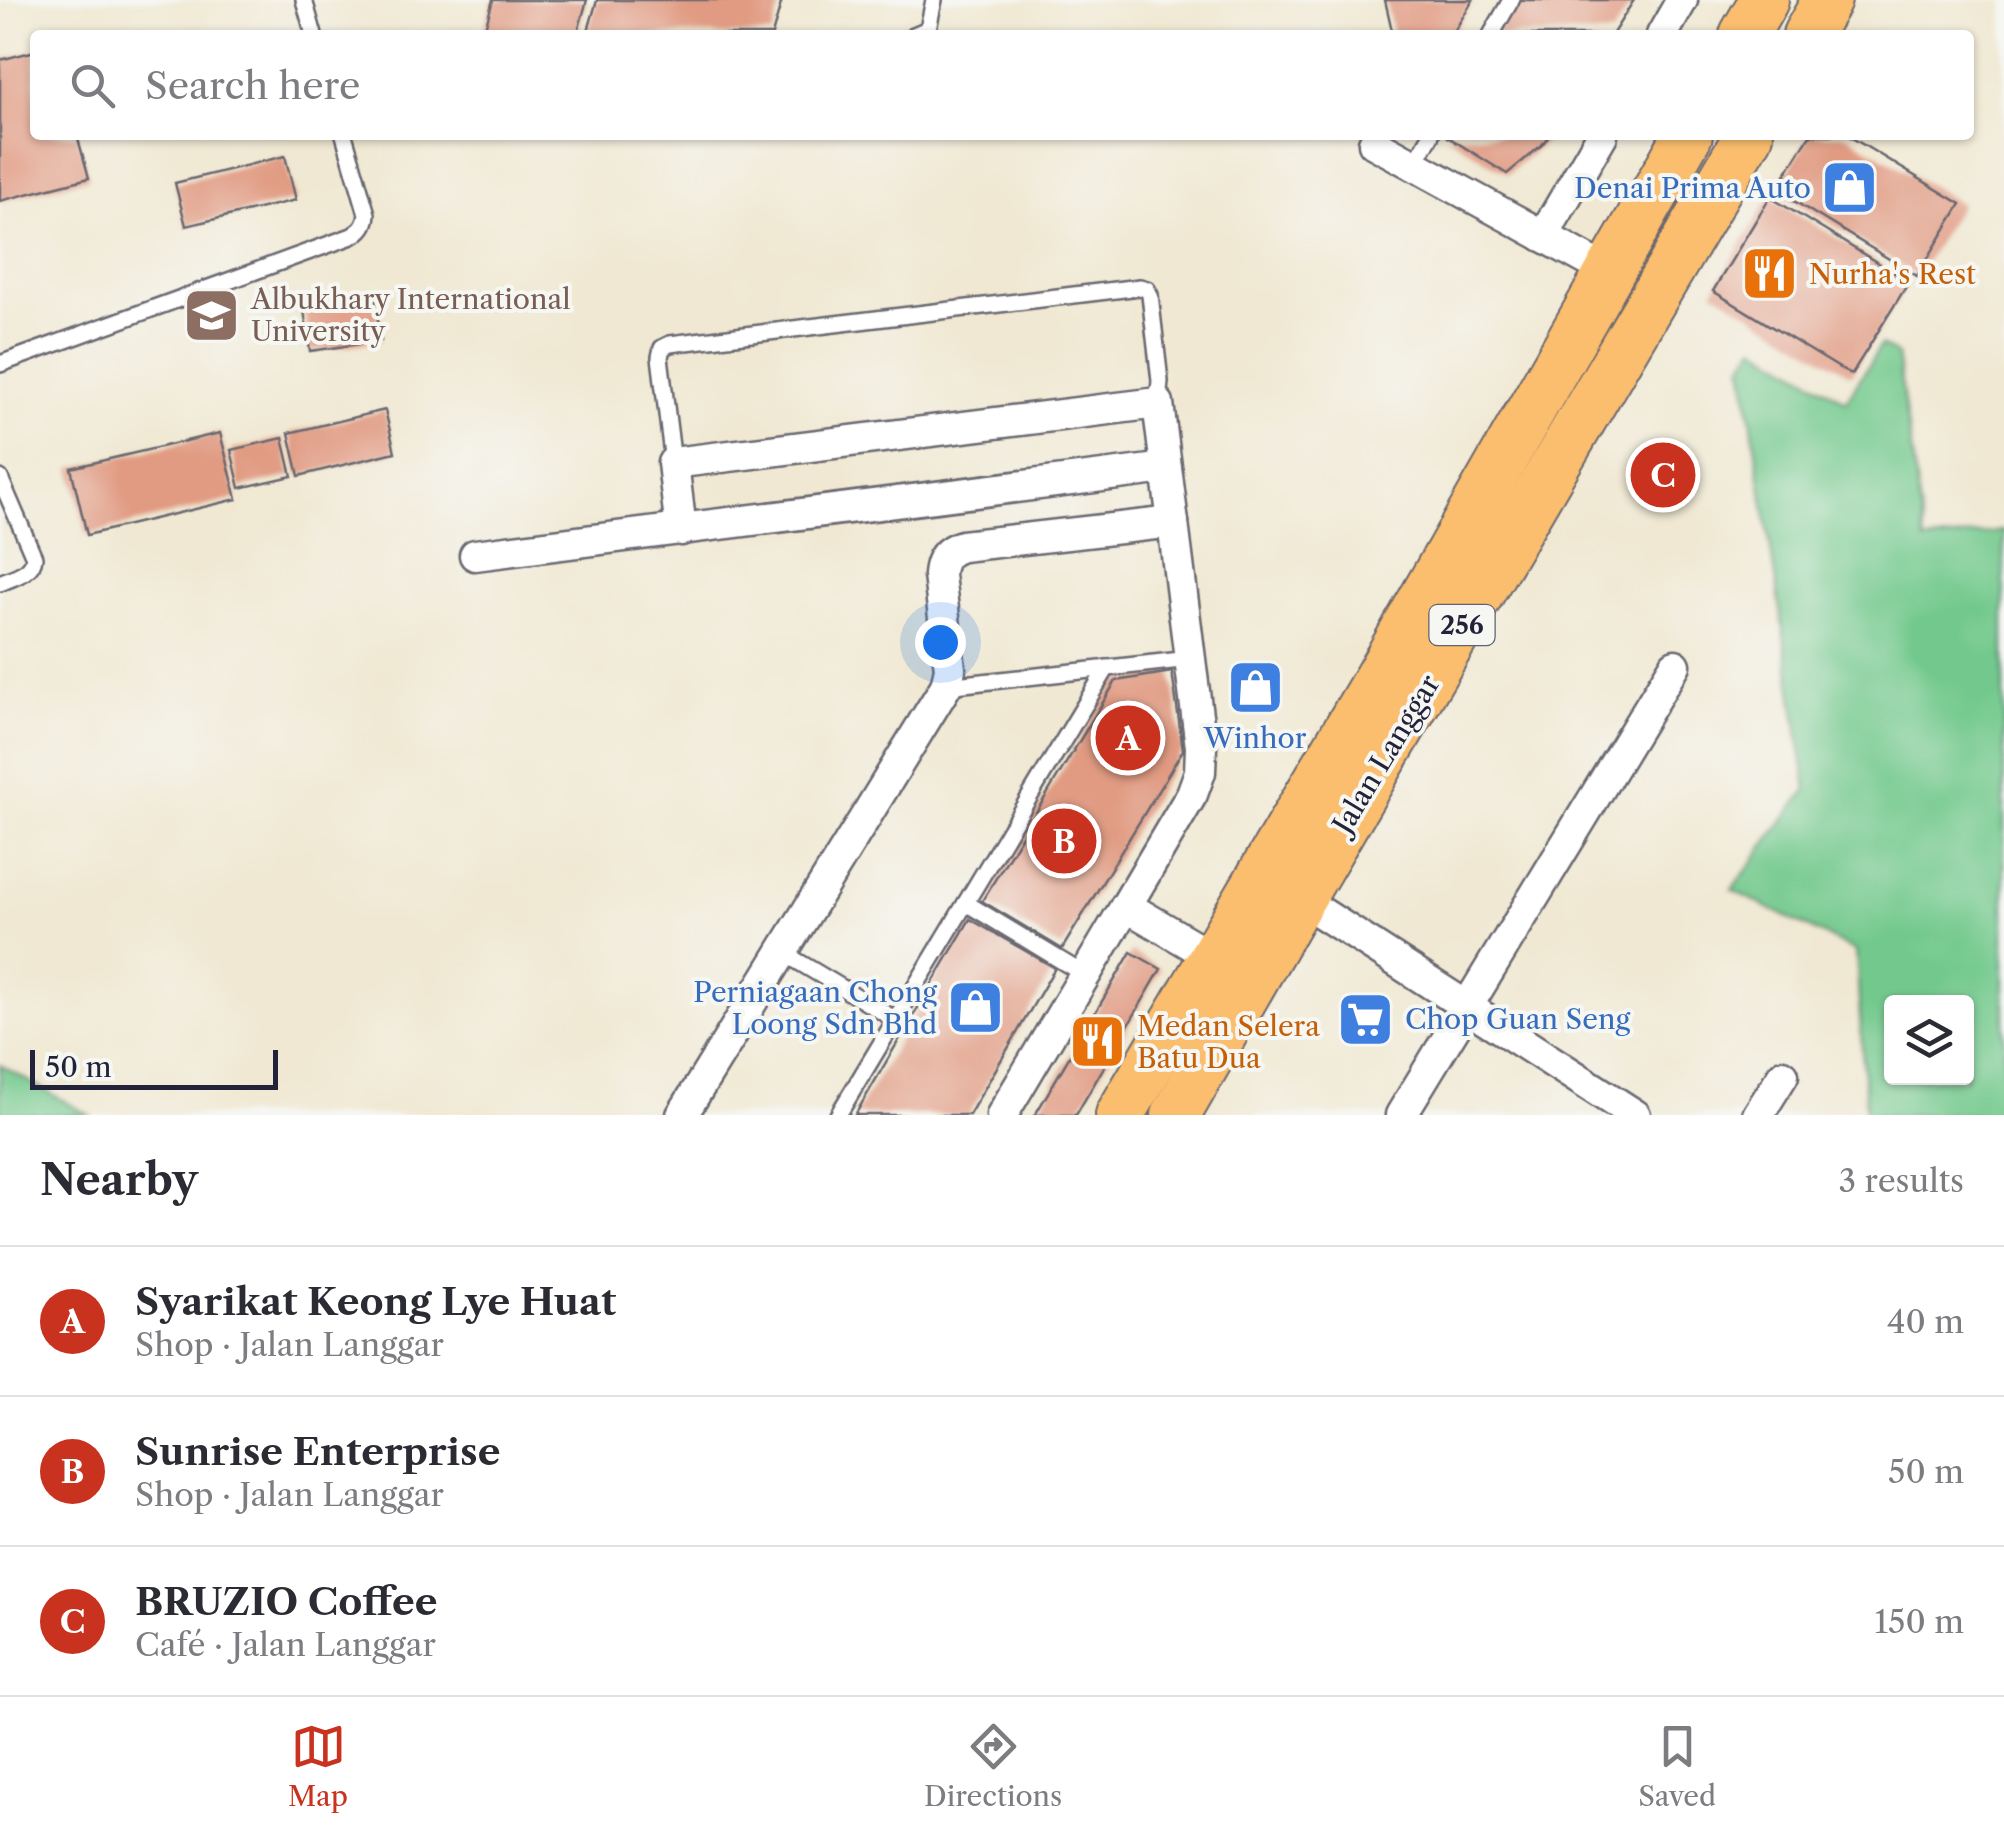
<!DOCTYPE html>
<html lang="en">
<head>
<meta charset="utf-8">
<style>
  body { margin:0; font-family:"Libre Caslon Text",serif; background:#f7f7f7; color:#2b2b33 }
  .controls { position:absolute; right:30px; bottom:30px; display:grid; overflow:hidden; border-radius:10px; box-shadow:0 2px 8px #0004 }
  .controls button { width:90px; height:90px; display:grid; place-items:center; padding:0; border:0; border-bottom:2px solid #e1e1e2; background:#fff; color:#2b2b33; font:50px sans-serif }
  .scale { position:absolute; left:30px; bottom:25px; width:248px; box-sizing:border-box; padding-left:10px; border:5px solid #22223b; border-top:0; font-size:28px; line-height:35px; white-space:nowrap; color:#22223b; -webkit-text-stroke:8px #f6f6f2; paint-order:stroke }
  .you { position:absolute; left:940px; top:642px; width:35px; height:35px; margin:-25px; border:8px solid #fff; border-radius:50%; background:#1a73e8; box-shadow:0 0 0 15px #1a73e833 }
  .badge { display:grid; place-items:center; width:65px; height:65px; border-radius:50%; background:#c8321e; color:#fff; font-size:32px; font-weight:700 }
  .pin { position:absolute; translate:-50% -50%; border:5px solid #fff; box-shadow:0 2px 10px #0006 }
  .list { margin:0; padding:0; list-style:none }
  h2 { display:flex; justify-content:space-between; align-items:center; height:130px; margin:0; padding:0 40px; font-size:42px }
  h2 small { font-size:32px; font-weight:400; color:#7c7c81 }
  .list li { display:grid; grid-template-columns:65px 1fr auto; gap:30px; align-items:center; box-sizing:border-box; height:150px; padding:0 40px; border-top:2px solid #e1e1e2 }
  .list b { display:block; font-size:38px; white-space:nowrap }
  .list p { margin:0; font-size:32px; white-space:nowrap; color:#7c7c81 }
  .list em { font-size:32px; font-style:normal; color:#7c7c81 }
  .icon { flex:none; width:55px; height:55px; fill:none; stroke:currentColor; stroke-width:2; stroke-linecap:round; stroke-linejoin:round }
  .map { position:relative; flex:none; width:2004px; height:1115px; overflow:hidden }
  .search { position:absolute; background:#fff; box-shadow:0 2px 8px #0004; left:30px; right:30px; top:30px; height:110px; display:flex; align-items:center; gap:25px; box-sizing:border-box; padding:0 35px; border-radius:10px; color:#7c7c81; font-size:38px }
  .sheet { height:580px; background:#fff }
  nav { display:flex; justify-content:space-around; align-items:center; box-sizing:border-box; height:140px; border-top:2px solid #e1e1e2; background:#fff; font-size:28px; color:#7c7c81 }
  nav a { display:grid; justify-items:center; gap:5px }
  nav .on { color:#c8321e }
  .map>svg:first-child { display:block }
</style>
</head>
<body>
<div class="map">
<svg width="2004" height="1115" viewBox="0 0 2004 1115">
  <rect width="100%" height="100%" fill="#f6f6f2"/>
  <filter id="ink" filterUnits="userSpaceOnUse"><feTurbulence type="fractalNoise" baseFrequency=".01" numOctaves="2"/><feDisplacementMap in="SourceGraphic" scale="20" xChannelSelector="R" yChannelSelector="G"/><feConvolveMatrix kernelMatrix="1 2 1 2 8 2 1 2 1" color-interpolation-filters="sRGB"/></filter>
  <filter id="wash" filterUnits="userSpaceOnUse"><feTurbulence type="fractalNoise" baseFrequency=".0048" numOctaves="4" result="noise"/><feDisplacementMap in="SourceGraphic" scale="40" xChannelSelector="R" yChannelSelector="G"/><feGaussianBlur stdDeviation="2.25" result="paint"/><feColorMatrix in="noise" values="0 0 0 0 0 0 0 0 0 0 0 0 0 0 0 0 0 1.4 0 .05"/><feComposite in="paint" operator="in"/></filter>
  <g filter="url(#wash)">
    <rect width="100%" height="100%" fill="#f0e8d2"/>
    <!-- green -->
    <g fill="#73c98d" stroke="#4a7664" stroke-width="2.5" fill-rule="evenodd">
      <path d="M1881,345L1897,355L1925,542L2004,531V1115H1866L1856,951L1732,890L1807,789L1743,365L1755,346L1846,401ZM1892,1002H1966V1078H1892Z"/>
      <path d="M0,1065L89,1115H0Z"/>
    </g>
    <g id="blocks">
      <!-- building -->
      <g fill="#e19b83">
        <path d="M493,0H587L577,35H483Z"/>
        <path d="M597,0H782L772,35H602L588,31Z"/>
        <path d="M1385,0H1473L1452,35H1393Z"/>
        <path d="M1518,0H1634L1612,35H1495Z"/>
        <path d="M35,51V135H77L89,178L0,201V60Z"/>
        <path d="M1445,135H1549L1542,145L1507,174Z"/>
        <path d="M1810,135H1847L1961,204L1917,276L1776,190Z"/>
        <path d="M285,156L296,200L186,226L175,183Z"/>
        <path d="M1770,197L1909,282L1851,375L1713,291Z"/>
        <path d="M375,301L381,341L310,351L304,310Z"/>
        <path d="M385,410L395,452L299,476L289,433Z"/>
        <path d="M220,433L237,499L87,535L71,468Z"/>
        <path d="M283,438L292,476L240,488L231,450Z"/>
        <path d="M1172,672L1183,750L1062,949L982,901L1116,681Z"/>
        <path d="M970,919L1055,968L969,1115H855Z"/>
        <path d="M1131,952L1161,969L1076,1115H1035Z"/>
      </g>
    </g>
  </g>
  <g filter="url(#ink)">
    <use href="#blocks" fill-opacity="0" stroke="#6a6770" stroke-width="2.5"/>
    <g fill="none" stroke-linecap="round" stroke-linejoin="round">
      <defs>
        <g id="service">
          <path d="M304,0L314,35"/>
          <path d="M914,35L928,29L934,0"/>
          <path d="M1491,35L1511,0"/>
          <path d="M1414,165L1431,135"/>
          <path d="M0,364L352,236C362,230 366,225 367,214L344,135"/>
          <path d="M673,463L660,357L662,348L670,344L1140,287L1147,289L1150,295L1160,381L1158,403"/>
          <path d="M0,478L34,557C33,573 13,577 0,583"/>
          <path d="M946,686L1190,659"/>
          <path d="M966,903L1085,975"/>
          <path d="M782,952L896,1020"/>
          <path d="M838,1115L1107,668"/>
        </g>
        <g id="minor">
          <path d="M1662,35L1682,0"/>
          <path d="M1374,143L1611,273"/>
          <path d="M1543,236L1602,135"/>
          <path d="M681,530L673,463L1158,403L1201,747L1200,772L1192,794L1126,906L1213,957"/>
          <path d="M475,555L1166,468"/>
          <path d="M1300,899L1635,1115"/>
          <path d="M682,1115L946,686L950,669L939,575C940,559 947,550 962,546L1173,522"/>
          <path d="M1002,1115L1126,906"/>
          <path d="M1401,1115L1675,665"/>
          <path d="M1758,1115L1783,1075"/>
        </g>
        <g id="primary">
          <path d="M1744,35L1764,0"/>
          <path d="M1807,35L1827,0"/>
          <path d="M1120,1115L1377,680L1688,135"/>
          <path d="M1176,1115L1300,899L1749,135"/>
        </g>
      </defs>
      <!-- service casing -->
      <use href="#service" stroke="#6a6770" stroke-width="20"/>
      <!-- minor casing -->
      <use href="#minor" stroke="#6a6770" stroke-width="35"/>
      <!-- primary casing -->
      <use href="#primary" stroke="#6a6770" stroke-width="52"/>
      <!-- service -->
      <use href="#service" stroke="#fff" stroke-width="15"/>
      <!-- minor -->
      <use href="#minor" stroke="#fff" stroke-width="30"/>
      <!-- primary -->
      <use href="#primary" stroke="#fbbe6e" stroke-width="48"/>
    </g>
  </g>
  <!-- icons -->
  <defs>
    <symbol id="shop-square" viewBox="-11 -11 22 22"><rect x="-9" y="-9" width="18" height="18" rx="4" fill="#3f7fe0" stroke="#f6f6f2"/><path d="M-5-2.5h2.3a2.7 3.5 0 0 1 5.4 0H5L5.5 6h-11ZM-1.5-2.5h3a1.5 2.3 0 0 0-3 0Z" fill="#fff"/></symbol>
    <symbol id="restaurant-square" viewBox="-11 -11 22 22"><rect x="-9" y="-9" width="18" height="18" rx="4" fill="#e8710a" stroke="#f6f6f2"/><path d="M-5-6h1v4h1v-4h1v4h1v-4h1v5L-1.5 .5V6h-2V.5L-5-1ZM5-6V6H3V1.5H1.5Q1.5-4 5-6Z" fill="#fff"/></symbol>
    <symbol id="university-square" viewBox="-11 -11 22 22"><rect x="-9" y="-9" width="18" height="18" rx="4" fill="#8d6e63" stroke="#f6f6f2"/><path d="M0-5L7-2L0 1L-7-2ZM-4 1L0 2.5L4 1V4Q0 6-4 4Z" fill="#fff"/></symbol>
    <symbol id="supermarket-square" viewBox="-11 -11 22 22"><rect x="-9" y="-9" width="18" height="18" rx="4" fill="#3f7fe0" stroke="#f6f6f2"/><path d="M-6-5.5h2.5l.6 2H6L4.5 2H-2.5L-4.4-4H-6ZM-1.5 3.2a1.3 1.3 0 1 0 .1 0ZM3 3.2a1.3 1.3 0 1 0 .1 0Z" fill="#fff"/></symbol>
  </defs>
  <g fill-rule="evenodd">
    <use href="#shop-square" x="1818" y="156" width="63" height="63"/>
    <use href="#restaurant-square" x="1738" y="242" width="63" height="63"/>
    <use href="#university-square" x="180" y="284" width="63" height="63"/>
    <use href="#shop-square" x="1224" y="656" width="63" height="63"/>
    <use href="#shop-square" x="944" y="976" width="63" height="63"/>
    <use href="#supermarket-square" x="1334" y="988" width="63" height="63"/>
    <use href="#restaurant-square" x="1066" y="1010" width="63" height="63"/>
  </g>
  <g text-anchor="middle" stroke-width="8" stroke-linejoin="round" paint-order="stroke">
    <!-- shield labels -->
    <rect fill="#f6f6f2" stroke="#626272" stroke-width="2.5" x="1429.5" y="605" width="65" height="40" rx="8"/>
    <g font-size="25" font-weight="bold" fill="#22223b">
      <text x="1462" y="634">256</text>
    </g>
    <!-- shop labels -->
    <g font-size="28" fill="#366cbe" stroke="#f6f6f2" text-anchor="end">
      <text x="1811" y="198">Denai Prima Auto</text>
      <text x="1255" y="748" text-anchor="middle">Winhor</text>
      <text x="937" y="1002">Perniagaan Chong<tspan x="937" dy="32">Loong Sdn Bhd</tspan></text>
      <text x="1405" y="1029" text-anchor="start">Chop Guan Seng</text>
    </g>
    <!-- food labels -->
    <g font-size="28" fill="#c56008" stroke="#f6f6f2" text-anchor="start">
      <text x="1809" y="284">Nurha's Rest</text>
      <text x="1137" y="1036">Medan Selera<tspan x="1137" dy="32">Batu Dua</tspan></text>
    </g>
    <!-- education labels -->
    <g font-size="28" fill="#785e54" stroke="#f6f6f2" text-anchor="start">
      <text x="251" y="309">Albukhary International<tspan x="251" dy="32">University</tspan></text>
    </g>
    <!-- street labels -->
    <g font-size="28" fill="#22223b" stroke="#f6f6f2">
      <text transform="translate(1386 754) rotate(-59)" y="10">Jalan Langgar</text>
    </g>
  </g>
</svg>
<div class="controls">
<button><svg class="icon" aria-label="layers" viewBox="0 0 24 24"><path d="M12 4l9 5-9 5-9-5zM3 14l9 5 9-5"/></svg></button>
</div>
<div class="scale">50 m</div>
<div class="you"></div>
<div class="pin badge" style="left:1128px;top:738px">A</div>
<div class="pin badge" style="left:1064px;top:841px">B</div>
<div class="pin badge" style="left:1663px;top:475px">C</div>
<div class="search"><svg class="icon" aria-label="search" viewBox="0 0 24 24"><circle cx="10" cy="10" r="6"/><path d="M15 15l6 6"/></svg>Search here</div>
</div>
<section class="sheet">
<h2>Nearby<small>3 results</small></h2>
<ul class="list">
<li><span class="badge">A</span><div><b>Syarikat Keong Lye Huat</b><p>Shop · Jalan Langgar</p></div><em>40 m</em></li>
<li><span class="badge">B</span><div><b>Sunrise Enterprise</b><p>Shop · Jalan Langgar</p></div><em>50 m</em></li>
<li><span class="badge">C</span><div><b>BRUZIO Coffee</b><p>Café · Jalan Langgar</p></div><em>150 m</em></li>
</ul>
</section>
<nav>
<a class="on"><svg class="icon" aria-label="map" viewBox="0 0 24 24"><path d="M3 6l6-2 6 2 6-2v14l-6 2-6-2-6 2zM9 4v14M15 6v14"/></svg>Map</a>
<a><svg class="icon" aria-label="directions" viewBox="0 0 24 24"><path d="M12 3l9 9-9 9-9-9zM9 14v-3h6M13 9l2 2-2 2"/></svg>Directions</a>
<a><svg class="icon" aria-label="saved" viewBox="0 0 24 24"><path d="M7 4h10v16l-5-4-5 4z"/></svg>Saved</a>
</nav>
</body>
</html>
